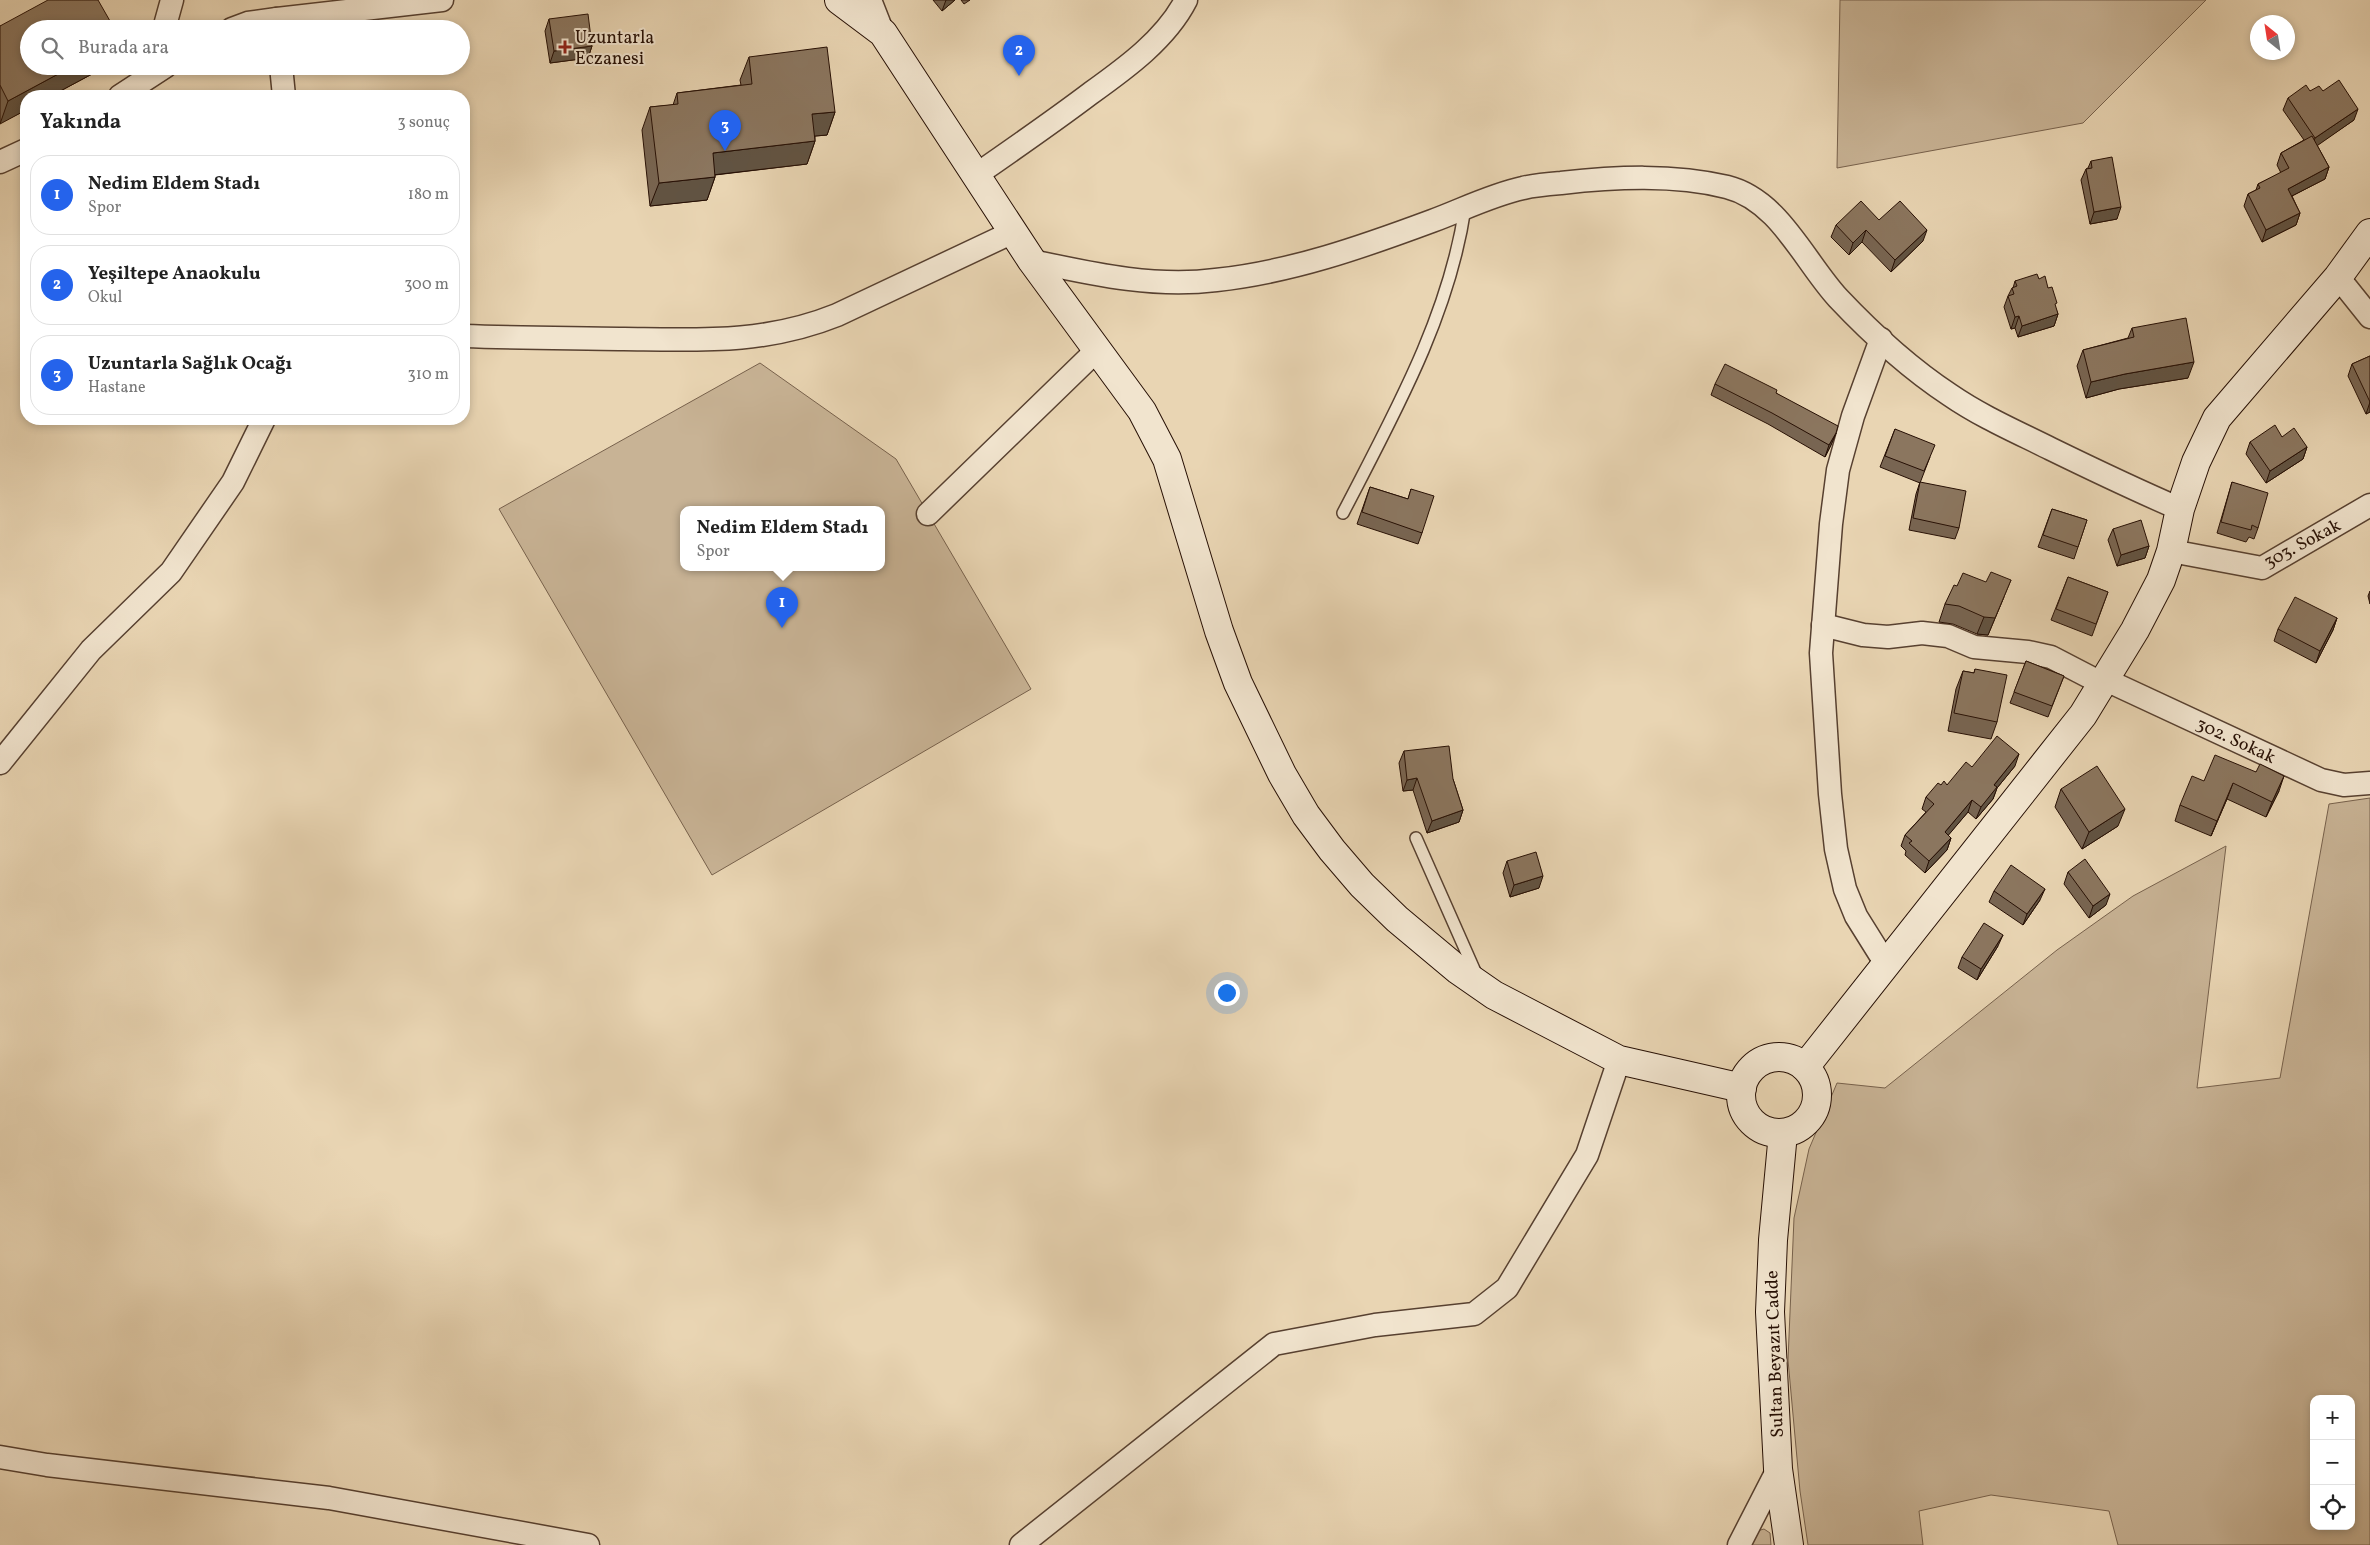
<!DOCTYPE html>
<html lang="tr">
<head>
<meta charset="utf-8">
<style>
  body { margin:0; font-family:Vollkorn,serif; background:#f2f2f2; color:#222 }
  .controls { position:absolute; right:15px; bottom:15px; display:grid; overflow:hidden; border-radius:10px; box-shadow:0 2px 8px #0003 }
  .controls button { width:45px; height:45px; display:grid; place-items:center; padding:0; border:0; border-bottom:1px solid #e0e0e0; background:#fff; color:#222; font:25px sans-serif }
  .compass { position:absolute; left:2250px; top:15px; width:45px; height:45px; border-radius:50%; background:#fff; box-shadow:0 2px 8px #0003; rotate:330deg }
  .you { position:absolute; left:1226px; top:992px; width:18px; height:18px; margin:-12px; border:4px solid #fff; border-radius:50%; background:#1a73e8; box-shadow:0 0 0 8px #1a73e833 }
  .badge { display:grid; place-items:center; width:32px; height:32px; border-radius:50%; background:#2563eb; color:#fff; font-size:16px; font-weight:700 }
  .pin { position:absolute; translate:-50% -41px; filter:drop-shadow(0 1px 2px #0008) }
  .pin::after { content:''; position:absolute; top:26px; width:18px; height:15px; background:inherit; clip-path:polygon(0 0,100% 0,50% 100%) }
  .popup { position:absolute; left:680px; top:506px; width:205px; height:65px; box-sizing:border-box; display:grid; place-content:center; border-radius:10px; background:#fff; filter:drop-shadow(0 1px 4px #0005); font-size:16px; white-space:nowrap; color:#767676 }
  .popup b { font-size:19px; color:#222 }
  .popup::after { content:''; position:absolute; left:50%; top:100%; margin-left:-10px; border:10px solid transparent; border-top-color:#fff }
  .list { margin:0; padding:0; list-style:none }
  h2 { display:flex; justify-content:space-between; align-items:center; height:65px; margin:0; padding:0 20px; font-size:21px }
  h2 small { font-size:16px; font-weight:400; color:#767676 }
  .list li { display:grid; grid-template-columns:32px 1fr auto; gap:15px; align-items:center; box-sizing:border-box; height:80px; margin:0 10px 10px; padding:0 10px; border:1px solid #e0e0e0; border-radius:20px }
  .list b { display:block; font-size:19px; white-space:nowrap }
  .list p { margin:0; font-size:16px; white-space:nowrap; color:#767676 }
  .list em { font-size:16px; font-style:normal; color:#767676 }
  .icon { flex:none; width:28px; height:28px; fill:none; stroke:currentColor; stroke-width:2; stroke-linecap:round; stroke-linejoin:round }
  .map { position:relative; flex:none; width:2370px; height:1545px; overflow:hidden }
  .search { position:absolute; background:#fff; box-shadow:0 2px 8px #0003; left:20px; top:20px; width:450px; height:55px; display:flex; align-items:center; gap:12px; box-sizing:border-box; padding:0 18px; border-radius:28px; color:#767676; font-size:19px }
  .panel { position:absolute; background:#fff; box-shadow:0 2px 8px #0003; left:20px; top:90px; width:450px; height:335px; border-radius:20px }
  .map>svg:first-child { display:block }
</style>
</head>
<body>
<div class="map">
<svg width="2370" height="1545" viewBox="0 0 2370 1545">
  <rect width="100%" height="100%" fill="#e9d5b3"/>
  <filter id="stains"><feTurbulence type="fractalNoise" baseFrequency=".004" numOctaves="4"/><feColorMatrix values="0 0 0 0 .2 0 0 0 0 .09 0 0 0 0 .02 0 0 0 .5 -.17"/></filter>
  <radialGradient id="worn" r=".72"><stop offset=".6" stop-color="#630" stop-opacity="0"/><stop offset="1" stop-color="#630" stop-opacity=".3"/></radialGradient>
  <!-- green -->
  <g fill="#c8b395" stroke="#77614c" fill-rule="evenodd">
    <path d="M1840,0H2206L2083,123L1837,168Z"/>
    <path d="M760,363L896,459L1031,689L712,875L499,509ZM683,509H881V567H683Z"/>
    <path d="M2370,798V1545H2118L2109,1511L1991,1495L1919,1511L1923,1545H1808L1800,1491L1788,1360L1794,1218L1809,1149L1837,1083L1885,1088L2057,950L2133,896L2226,846L2197,1088L2280,1078L2329,804ZM2314,1399H2351V1526H2314Z"/>
    <path d="M1764,1529L1770,1533L1771,1545H1749L1757,1531Z"/>
  </g>
  <g fill="none" stroke-linecap="round" stroke-linejoin="round">
    <defs>
      <g id="lane">
        <path d="M1343,513C1393,416 1449,317 1465,208"/>
        <path d="M1416,838L1477,976"/>
      </g>
      <g id="street">
        <path d="M870,0L883,33"/>
        <path d="M164,29L172,0"/>
        <path d="M232,29L248,23L277,19"/>
        <path d="M278,29L277,19L442,0"/>
        <path d="M281,66L284,96"/>
        <path d="M120,96L166,66"/>
        <path d="M0,162L26,150"/>
        <path d="M976,175C1015,148 1054,121 1091,93C1126,68 1166,39 1186,0"/>
        <path d="M1032,261C1093,274 1154,288 1216,280C1291,272 1362,247 1432,221C1462,210 1491,195 1523,188C1535,185 1548,184 1561,183C1615,177 1674,174 1727,187C1779,200 1804,261 1838,298C1872,334 1909,368 1950,395C1982,417 2017,432 2051,449C2094,470 2136,490 2180,509"/>
        <path d="M2338,277L2370,317"/>
        <path d="M464,336C517,338 570,338 624,339C700,340 765,344 837,315L1013,232"/>
        <path d="M1881,339L1853,416L1838,470L1831,524L1821,653L1830,794L1836,849L1845,889L1856,916L1886,964"/>
        <path d="M928,514L1097,350"/>
        <path d="M2171,551L2262,568L2370,505"/>
        <path d="M1823,625L1863,635L1888,637L1922,633L1948,636L1974,647L2028,652L2051,657L2103,684"/>
        <path d="M2106,680L2321,780L2344,785L2370,783"/>
        <path d="M0,763L91,650L171,572L233,482L264,419"/>
        <path d="M0,1457L47,1465L329,1498L588,1545"/>
        <path d="M1021,1545L1274,1344L1375,1325L1474,1314L1507,1288L1587,1155L1619,1060"/>
        <path d="M1739,1545L1778,1469"/>
      </g>
      <g id="secondary">
        <path d="M839,0L883,33L1032,261L1142,411L1167,459L1219,631L1238,683L1282,774L1306,815L1332,850L1362,885L1397,919L1458,970L1494,995L1619,1060L1742,1088"/>
        <circle cx="1779" cy="1095" r="38"/>
        <path d="M1805,1067L2083,715L2135,630L2161,580L2171,551L2180,509L2196,462L2217,418L2338,277L2370,233"/>
        <path d="M1783,1133L1773,1240L1770,1312L1778,1469L1789,1545"/>
      </g>
    </defs>
    <!-- lane casing -->
    <use href="#lane" stroke="#574030" stroke-width="14"/>
    <!-- street casing -->
    <use href="#street" stroke="#574030" stroke-width="25"/>
    <!-- secondary casing -->
    <use href="#secondary" stroke="#260f04" stroke-width="30"/>
    <!-- lane -->
    <use href="#lane" stroke="#f1e4ce" stroke-width="11"/>
    <!-- street -->
    <use href="#street" stroke="#f1e4ce" stroke-width="22"/>
    <!-- secondary -->
    <use href="#secondary" stroke="#f1e4ce" stroke-width="28"/>
  </g>
  <!-- wall -->
  <g fill="#786552" stroke="#260f04">
    <path d="M933,0H955L942,11Z"/>
    <path d="M961,0H970L964,4Z"/>
    <path d="M549,19L592,46L588,58L550,63L545,31Z"/>
    <path d="M110,21L108,26L29,66H107L51,96H26V110L0,123V26Z"/>
    <path d="M749,57L835,112L827,135L815,136V141L807,164L715,175V177L707,200L650,206L642,130L650,107L673,105L677,93L741,85L740,80Z"/>
    <path d="M2310,91H2323L2354,120L2317,145L2329,167L2325,179L2292,196L2300,213L2296,225L2262,242L2244,206L2248,194L2256,190L2258,184L2281,173L2277,165L2281,153L2304,140L2283,110L2288,98Z"/>
    <path d="M2091,161L2117,219L2090,224L2081,180L2086,169L2088,168Z"/>
    <path d="M1879,220L1923,241L1891,272L1862,242L1849,255L1831,237L1836,225Z"/>
    <path d="M2039,279L2048,288L2058,314L2054,326L2018,337L2015,328L2011,329L2004,307L2008,296L2012,288H2013L2015,281Z"/>
    <path d="M2132,328L2188,378L2119,389L2086,398L2077,366L2083,350L2128,338Z"/>
    <path d="M2370,356V412L2366,414L2348,376L2352,364Z"/>
    <path d="M1715,384L1776,393L1836,433L1831,445L1825,457L1768,424L1711,395Z"/>
    <path d="M1895,429L1930,457L1920,483L1880,467Z"/>
    <path d="M2282,437L2307,447L2303,459L2266,483L2246,454L2250,442Z"/>
    <path d="M1920,482L1959,528L1955,539L1909,530L1916,494Z"/>
    <path d="M2232,482L2258,528L2254,539L2249,537L2246,542L2217,533Z"/>
    <path d="M1370,487L1408,499L1411,489L1422,533L1418,544L1357,524Z"/>
    <path d="M2052,509L2087,520L2074,559L2038,547Z"/>
    <path d="M2113,529L2149,546L2145,558L2117,566L2108,540Z"/>
    <path d="M2068,577L2108,592L2092,636L2051,620Z"/>
    <path d="M1957,586L2004,597L1988,635L1977,634L1953,624L1939,622L1945,604Z"/>
    <path d="M2370,591V604L2368,596Z"/>
    <path d="M2337,618L2333,630L2316,663L2274,641L2278,629Z"/>
    <path d="M2026,661L2064,676L2048,717L2010,703Z"/>
    <path d="M1975,669L1997,722L1991,739L1948,731L1956,689L1963,671L1974,673Z"/>
    <path d="M1404,751L1453,779L1463,810L1459,822L1427,833L1413,790L1403,791L1399,763Z"/>
    <path d="M2015,766L1997,788L1993,799L1976,819L1968,812L1948,835L1951,838L1947,850L1925,873L1905,855L1906,851L1901,846L1905,835L1926,812L1922,809L1926,797L1941,785H1947L1972,767Z"/>
    <path d="M2256,772L2279,791L2266,817L2227,799L2211,836L2175,821L2180,805L2204,781Z"/>
    <path d="M2061,789L2118,826L2082,849L2055,807Z"/>
    <path d="M1507,861L1539,888L1510,897L1503,873Z"/>
    <path d="M2068,872L2106,905L2089,918L2064,884Z"/>
    <path d="M1994,891L2040,900L2023,925L1989,902Z"/>
    <path d="M1998,946L1977,980L1958,968L1962,957Z"/>
  </g>
  <!-- shaded-wall -->
  <g fill="#615342" stroke="#260f04">
    <path d="M946,0H955L942,11Z"/>
    <path d="M592,46L588,58L550,63L554,51Z"/>
    <path d="M73,66H107L51,96H26V110L0,124L8,101Z"/>
    <path d="M2358,109L2354,120L2311,150L2315,138Z"/>
    <path d="M835,112L827,135L804,137L812,114Z"/>
    <path d="M815,141L807,164L704,176L713,153Z"/>
    <path d="M2329,167L2325,179L2284,200L2288,189Z"/>
    <path d="M715,177L707,200L650,206L659,183Z"/>
    <path d="M2121,207L2117,219L2090,224L2094,212Z"/>
    <path d="M2300,213L2296,225L2262,242L2266,230Z"/>
    <path d="M1866,230L1862,242L1849,255L1853,243Z"/>
    <path d="M1927,230L1923,241L1891,272L1895,260Z"/>
    <path d="M2058,314L2054,326L2018,337L2022,326Z"/>
    <path d="M2019,316L2015,328L2011,329L2015,317Z"/>
    <path d="M2194,362L2188,378L2119,389L2086,398L2091,382L2125,374Z"/>
    <path d="M2370,402V412L2366,414Z"/>
    <path d="M1836,433L1831,445L1825,457L1829,445Z"/>
    <path d="M2307,447L2303,459L2266,483L2270,471Z"/>
    <path d="M2149,546L2145,558L2117,566L2121,555Z"/>
    <path d="M2011,580L1988,635L1977,634L1984,617Z"/>
    <path d="M2337,618L2333,630L2316,663L2320,651Z"/>
    <path d="M2019,754L2015,766L1997,788L1993,799L1976,819L1981,807L1994,785Z"/>
    <path d="M2284,776L2279,791L2266,817L2272,802Z"/>
    <path d="M1417,778L1413,790L1403,791L1407,780Z"/>
    <path d="M2233,783L2227,799L2211,836L2217,821Z"/>
    <path d="M1972,800L1968,812L1941,844L1945,832Z"/>
    <path d="M2125,809L2118,826L2082,849L2089,832Z"/>
    <path d="M1463,810L1459,822L1427,833L1432,821Z"/>
    <path d="M1951,838L1947,850L1925,873L1929,861Z"/>
    <path d="M1543,876L1539,888L1510,897L1514,885Z"/>
    <path d="M2045,889L2040,900L2023,925L2027,914Z"/>
    <path d="M2110,894L2106,905L2089,918L2093,906Z"/>
    <path d="M2003,935L1998,946L1977,980L1981,969Z"/>
  </g>
  <!-- building -->
  <g fill="#8b765f" stroke="#260f04">
    <path d="M48,0H98L110,21L107,23L110,29H29V66H73L8,101L0,85V26Z"/>
    <path d="M588,14L592,46L554,51L549,19Z"/>
    <path d="M827,47L835,112L812,114L815,141L713,153L715,177L659,183L650,107L678,104L677,93L752,84L749,57Z"/>
    <path d="M2339,80L2358,109L2315,138L2288,98L2306,85L2310,91L2319,86L2323,91Z"/>
    <path d="M2312,136L2329,167L2288,189L2300,213L2266,230L2248,194L2260,188L2258,184L2289,168L2281,153Z"/>
    <path d="M2112,157L2121,207L2094,212L2086,169L2092,168L2091,161Z"/>
    <path d="M1861,201L1879,220L1900,201L1927,230L1895,260L1866,230L1853,243L1836,225Z"/>
    <path d="M2037,274L2039,279L2045,276L2048,288L2052,287L2057,303L2055,304L2058,314L2022,326L2019,316L2015,317L2008,296L2014,294L2012,288L2017,286L2015,281Z"/>
    <path d="M2186,318L2194,362L2125,374L2091,382L2083,350L2134,337L2132,328Z"/>
    <path d="M2370,356V402L2352,364Z"/>
    <path d="M1725,364L1777,390L1776,393L1838,426L1836,433L1829,445L1772,413L1715,384Z"/>
    <path d="M2275,425L2282,437L2294,428L2307,447L2270,471L2250,442Z"/>
    <path d="M1895,429L1935,445L1924,471L1885,456Z"/>
    <path d="M1920,482L1966,491L1959,528L1913,518Z"/>
    <path d="M2232,482L2268,493L2258,528L2252,525L2251,530L2221,522Z"/>
    <path d="M1370,487L1408,499L1411,489L1434,496L1422,533L1362,512Z"/>
    <path d="M2052,509L2087,520L2078,547L2043,535Z"/>
    <path d="M2141,520L2149,546L2121,555L2113,529Z"/>
    <path d="M1991,572L2011,580L1995,618L1984,617L1959,606L1945,604L1954,585L1957,586L1963,573L1986,582Z"/>
    <path d="M2068,577L2108,592L2096,624L2056,609Z"/>
    <path d="M2295,597L2337,618L2320,651L2278,629Z"/>
    <path d="M2026,661L2064,676L2052,706L2014,692Z"/>
    <path d="M1975,669L2007,675L1997,722L1954,713L1963,671L1974,673Z"/>
    <path d="M1997,736L2019,754L1994,785L1997,787L1981,807L1972,800L1945,832L1951,838L1929,861L1909,843L1912,841L1905,835L1934,804L1926,797L1938,783L1941,785L1944,781L1947,785L1966,762L1972,767Z"/>
    <path d="M1449,746L1453,779L1463,810L1432,821L1417,778L1407,780L1404,751Z"/>
    <path d="M2215,755L2256,772L2260,764L2284,776L2272,802L2233,783L2217,821L2180,805L2192,776L2204,781Z"/>
    <path d="M2097,766L2125,809L2089,832L2061,789Z"/>
    <path d="M1536,852L1543,876L1514,885L1507,861Z"/>
    <path d="M2085,859L2110,894L2093,906L2068,872Z"/>
    <path d="M2011,865L2045,889L2027,914L1994,891Z"/>
    <path d="M1984,923L2003,935L1981,969L1962,957Z"/>
  </g>
  <!-- markers -->
  <path fill="#8f2418" stroke="#f1e4ce" stroke-width="2" d="M562.5 39.5h5v5h5v5h-5v5h-5v-5h-5v-5h5z"/>
  <g text-anchor="middle" stroke-width="4" stroke-linejoin="round" paint-order="stroke">
    <!-- poi labels -->
    <g font-size="18" fill="#260f04" stroke="#f1e4ce" text-anchor="start">
      <text x="575" y="43">Uzuntarla<tspan x="575" dy="21">Eczanesi</tspan></text>
    </g>
    <!-- street labels -->
    <g font-size="18" fill="#260f04" stroke="#f1e4ce">
      <text transform="translate(2302 543) rotate(-28)" y="6">303. Sokak</text>
      <text transform="translate(2236 740) rotate(25)" y="6">302. Sokak</text>
      <text transform="translate(1774 1354) rotate(-92)" y="6">Sultan Beyazıt Cadde</text>
    </g>
  </g>
  <rect width="100%" height="100%" filter="url(#stains)"/>
  <rect width="100%" height="100%" fill="url(#worn)"/>
</svg>
<div class="controls">
<button>+</button>
<button>−</button>
<button><svg class="icon" aria-label="locate" viewBox="0 0 24 24"><circle cx="12" cy="12" r="6"/><path d="M12 2v4M12 18v4M2 12h4M18 12h4"/></svg></button>
</div>
<svg class="compass" viewBox="-18 -18 36 36"><path d="M0-13l5 13h-10z" fill="#e53935"/><path d="M0 13l5-13h-10z" fill="#767676"/></svg>
<div class="you"></div>
<div class="pin badge" style="left:782px;top:628px">1</div>
<div class="popup"><b>Nedim Eldem Stadı</b>Spor</div>
<div class="pin badge" style="left:1019px;top:76px">2</div>
<div class="pin badge" style="left:725px;top:151px">3</div>
<div class="search"><svg class="icon" aria-label="search" viewBox="0 0 24 24"><circle cx="10" cy="10" r="6"/><path d="M15 15l6 6"/></svg>Burada ara</div>
<section class="panel">
<h2>Yakında<small>3 sonuç</small></h2>
<ul class="list">
<li><span class="badge">1</span><div><b>Nedim Eldem Stadı</b><p>Spor</p></div><em>180 m</em></li>
<li><span class="badge">2</span><div><b>Yeşiltepe Anaokulu</b><p>Okul</p></div><em>300 m</em></li>
<li><span class="badge">3</span><div><b>Uzuntarla Sağlık Ocağı</b><p>Hastane</p></div><em>310 m</em></li>
</ul>
</section>
</div>
</body>
</html>
